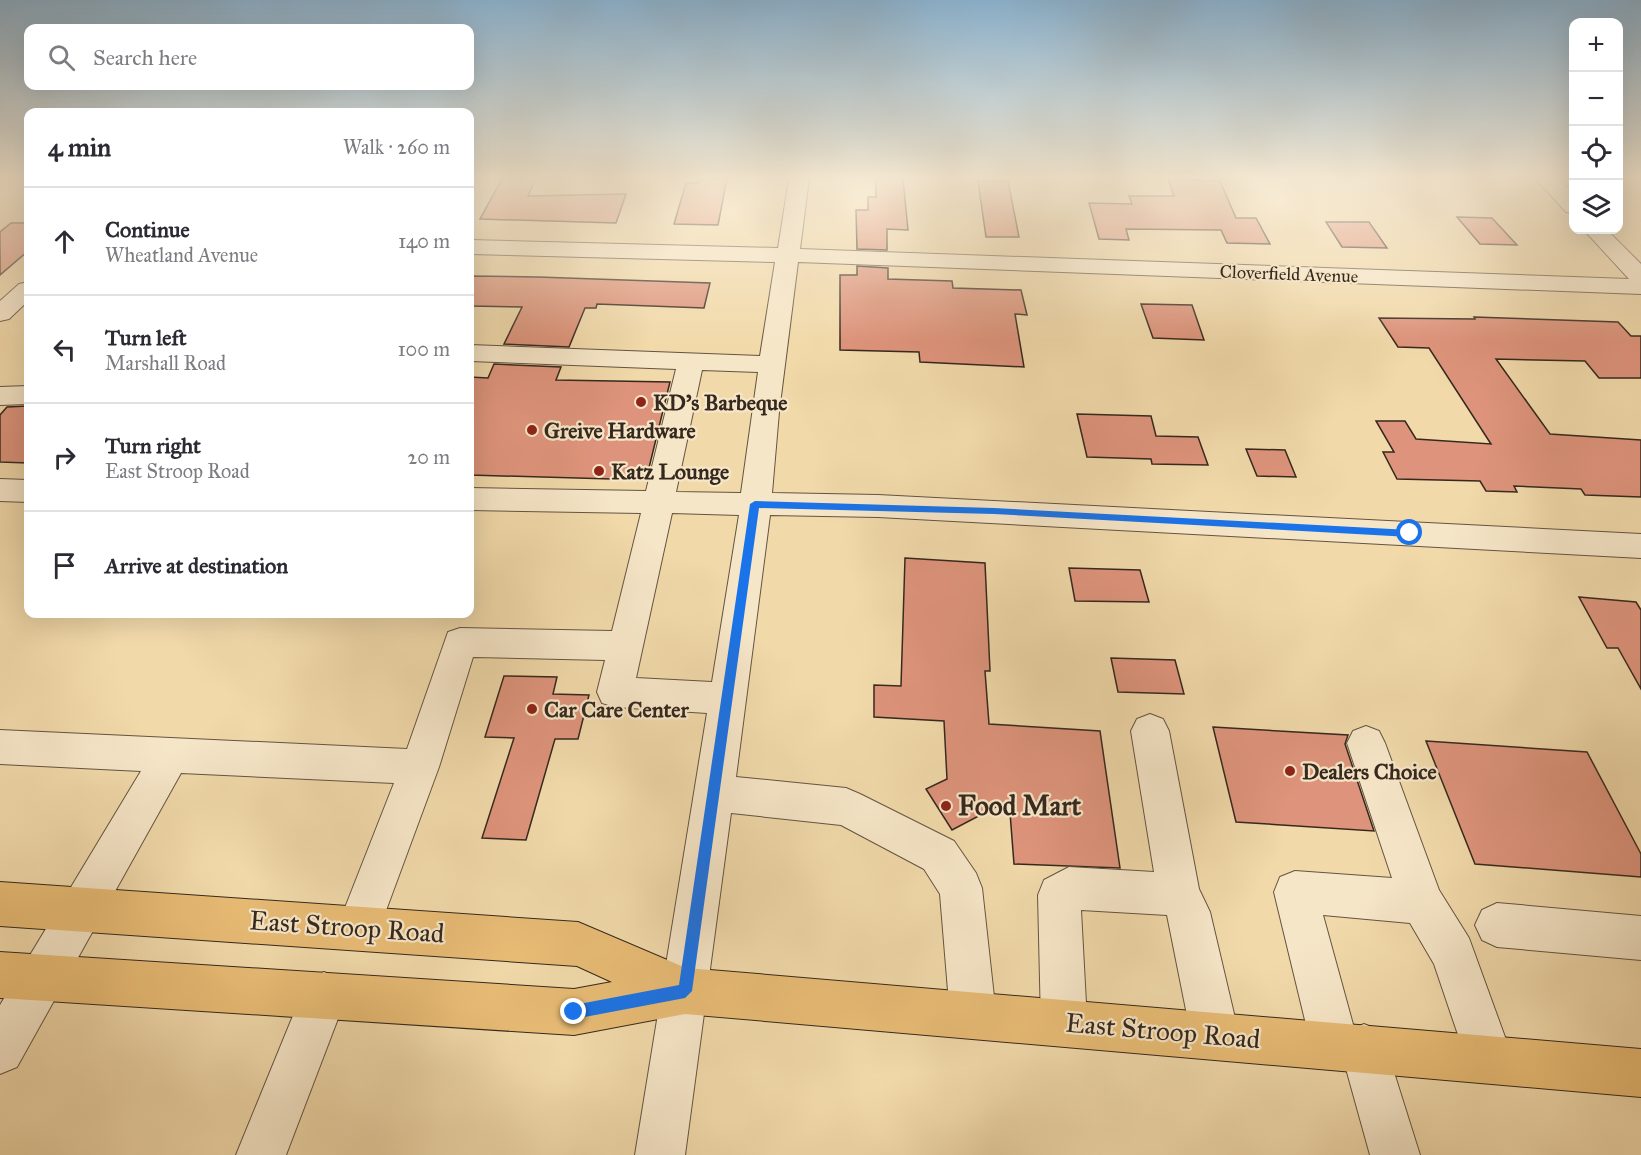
<!DOCTYPE html>
<html lang="en">
<head>
<meta charset="utf-8">
<style>
  body { margin:0; font-family:"IM FELL Great Primer",serif; background:#f2f2f3; color:#2b2b33 }
  .controls { position:absolute; right:18px; top:18px; display:grid; overflow:hidden; border-radius:12px; box-shadow:0 6px 24px #0002 }
  .controls button { width:54px; height:54px; display:grid; place-items:center; padding:0; border:0; border-bottom:2px solid #e1e1e2; background:#fff; color:#2b2b33; font:30px sans-serif }
  .stop { position:absolute; width:18px; height:18px; margin:-14px; border:4px solid #1a73e8; border-radius:50%; background:#fff }
  .stop.end { background:#1a73e8; border-color:#fff; box-shadow:0 2px 6px #0008 }
  .list { margin:0; padding:0; list-style:none }
  h2 { display:flex; justify-content:space-between; align-items:center; height:78px; margin:0; padding:0 24px; font-size:26px }
  h2 small { font-size:20px; font-weight:400; color:#7c7c81 }
  .list li { display:grid; grid-template-columns:39px 1fr auto; gap:18px; align-items:center; box-sizing:border-box; height:108px; padding:0 24px; border-top:2px solid #e1e1e2 }
  .list b { display:block; font-size:22px; white-space:nowrap }
  .list p { margin:0; font-size:20px; white-space:nowrap; color:#7c7c81 }
  .list em { font-size:20px; font-style:normal; color:#7c7c81 }
  .icon { flex:none; width:33px; height:33px; fill:none; stroke:currentColor; stroke-width:2; stroke-linecap:round; stroke-linejoin:round }
  .map { position:relative; flex:none; width:1641px; height:1155px; overflow:hidden }
  .search { position:absolute; background:#fff; box-shadow:0 6px 24px #0002; left:24px; top:24px; width:450px; height:66px; display:flex; align-items:center; gap:15px; box-sizing:border-box; padding:0 21px; border-radius:12px; color:#7c7c81; font-size:22px }
  .panel { position:absolute; background:#fff; box-shadow:0 6px 24px #0002; left:24px; top:108px; width:450px; height:510px; border-radius:12px }
  .map>svg:first-child { display:block }
</style>
</head>
<body>
<div class="map">
<svg width="1641" height="1155" viewBox="0 0 1641 1155">
  <rect width="100%" height="100%" fill="#f1d9aa"/>
  <filter id="stains"><feTurbulence type="fractalNoise" baseFrequency=".00333" numOctaves="4"/><feColorMatrix values="0 0 0 0 .2 0 0 0 0 .09 0 0 0 0 .02 0 0 0 .5 -.17"/></filter>
  <radialGradient id="worn" r=".72"><stop offset=".6" stop-color="#630" stop-opacity="0"/><stop offset="1" stop-color="#630" stop-opacity=".3"/></radialGradient>
  <!-- building -->
  <g fill="#de947c" stroke="#35281e" stroke-width="1.5">
    <path d="M502,179H536L528,196L626,194L616,223L480,219Z"/>
    <path d="M699,179H727L718,225L674,224L686,183H698Z"/>
    <path d="M876,179H903L908,230L887,229V250L857,249L856,210H868V197H876Z"/>
    <path d="M1168,179L1220,181L1236,218H1256L1270,244L1227,243L1221,230L1126,229L1129,240L1099,239L1089,203L1132,204L1129,196H1174Z"/>
    <path d="M978,181H1008L1019,237H986Z"/>
    <path d="M1457,217L1492,218L1517,245L1480,244Z"/>
    <path d="M1326,222H1369L1387,248L1342,247Z"/>
    <path d="M11,223H28V251L0,275V232Z"/>
    <path d="M857,266L888,268V279L952,281L953,288L1021,290L1027,315L1015,314L1024,367L920,362L919,352L840,350V275H857Z"/>
    <path d="M470,276L538,277L710,283L704,308L597,304L596,308H585L569,347L504,344L522,307L470,306Z"/>
    <path d="M1141,304L1192,305L1204,340L1153,338Z"/>
    <path d="M1474,317L1618,322L1631,336H1641V378H1599L1585,361L1496,359L1550,434L1641,440V497L1585,495L1581,489L1514,486L1517,492L1486,491L1480,481L1397,479L1383,452H1394L1376,421H1405L1416,439L1491,444L1429,348L1398,347L1379,318L1475,319Z"/>
    <path d="M494,364L561,367L556,380L670,382L646,480L470,475V377L488,378Z"/>
    <path d="M28,406V463L0,462V415L7,407Z"/>
    <path d="M1077,414L1151,416L1156,436L1198,437L1208,465L1152,464L1151,459L1087,457Z"/>
    <path d="M1246,449L1285,450L1296,477L1257,476Z"/>
    <path d="M905,558L985,563L990,671H985L989,724L1100,731L1120,868L1014,864L1009,800L952,830L926,789L947,779L944,721L874,717V685L901,686Z"/>
    <path d="M1069,568L1140,570L1149,602L1075,601Z"/>
    <path d="M1579,597L1636,602L1641,610V689L1618,648H1607Z"/>
    <path d="M1111,658L1175,660L1184,694L1118,692Z"/>
    <path d="M504,676L557,677L553,694L589,695L578,739H555L526,840L482,838L514,738L485,737Z"/>
    <path d="M1213,727L1348,735L1345,744L1374,831L1236,822Z"/>
    <path d="M1426,741L1587,752L1641,854V877L1475,864Z"/>
  </g>
  <g fill="none" stroke-linecap="round" stroke-linejoin="round">
    <defs>
      <g id="minor">
        <path d="M789,179H809L800,249L1629,279L1584,230H1607L1641,264V294L798,262L779,412L772,493L878,495L1641,534V558L878,517L770,515L736,777L846,788L860,794L954,841L976,873L982,888L996,1015L989,1031L973,1038L957,1031L950,1015L940,894L924,869L841,825L731,813L685,1155H635L707,713L615,707L602,703L597,692L605,660L473,657L439,767L374,943L359,950L344,943L337,928L394,783L181,773L17,1067L0,1074V1005L141,771L0,764V730L407,749L448,632L460,628L612,631L641,513L470,510V488L646,491L676,369L470,361V345L760,356L775,262L470,254V240L778,248ZM702,370L758,372L741,493L676,492ZM672,513L739,515L712,682L636,678Z"/>
        <path d="M1536,179H1558L1574,194V213L1566,212Z"/>
        <path d="M28,282V301L9,319L0,321V301L19,284Z"/>
        <path d="M28,386V404L0,405V387Z"/>
        <path d="M0,479L28,480V502L0,501Z"/>
        <path d="M1150,714L1163,719L1169,731L1199,889L1210,912L1239,1035L1232,1052L1215,1059L1198,1052L1191,1035L1167,915L1081,910L1087,1022L1081,1039L1064,1045L1047,1039L1041,1022L1038,895L1044,880L1069,867L1154,872L1131,731L1137,719Z"/>
        <path d="M1366,726L1379,731L1385,743L1439,890L1469,938L1513,1059L1506,1076L1489,1083L1472,1076L1434,964L1410,923L1323,915L1354,1028L1364,1024L1381,1031L1420,1155H1370L1345,1065L1335,1069L1318,1062L1311,1045L1274,892L1280,877L1295,871L1392,878L1347,743L1353,731Z"/>
        <path d="M1497,903L1641,916V960L1497,947L1482,940L1475,925L1482,910Z"/>
        <path d="M324,972L340,979L347,995L286,1155H236L308,979Z"/>
      </g>
      <path id="major" d="M0,882L578,922L686,968L1641,1049V1097L685,1014L574,1035L0,998V952L574,989L612,982L577,966L0,926Z"/>
    </defs>
    <!-- minor casing -->
    <use href="#minor" stroke="#645441" stroke-width="2"/>
    <!-- major casing -->
    <use href="#major" stroke="#35281e" stroke-width="2"/>
    <!-- minor -->
    <use href="#minor" fill="#f6e6c8" fill-rule="evenodd"/>
    <!-- major -->
    <use href="#major" fill="#e8bc75" fill-rule="evenodd"/>
  </g>
  <!-- sky -->
  <linearGradient id="sky" x2="0" y2="1"><stop stop-color="#8bb5d4"/><stop offset="0.52" stop-color="#f9eed9"/><stop offset="1" stop-color="#f9eed9" stop-opacity="0"/></linearGradient>
  <rect width="1641" height="341" fill="url(#sky)"/>
  <!-- route -->
  <path fill="#1a73e8" d="M755,501L994,508L1410,530L1415,533L1410,537L994,514L759,508L692,991L685,998L574,1019L567,1012L574,1005L679,985L750,504Z"/>
  <!-- markers -->
  <g fill="#8f2418" stroke="#f6e6c8" stroke-width="2">
    <circle cx="641" cy="402" r="6"/>
    <circle cx="532" cy="430" r="6"/>
    <circle cx="599" cy="471" r="6"/>
    <circle cx="532" cy="709" r="6"/>
    <circle cx="1290" cy="771" r="6"/>
    <circle cx="946" cy="806" r="6"/>
  </g>
  <g text-anchor="middle" stroke-width="4.5" stroke-linejoin="round" paint-order="stroke">
    <!-- far-street labels -->
    <g font-size="18" fill="#35281e" stroke="#f6e6c8">
      <text transform="translate(1289 274) rotate(2)" y="6">Cloverfield Avenue</text>
    </g>
    <!-- poi labels -->
    <g font-size="22" font-weight="bold" fill="#35281e" stroke="#f6e6c8" text-anchor="start">
      <text x="653" y="410">KD's Barbeque</text>
      <text x="544" y="438">Greive Hardware</text>
      <text x="611" y="479">Katz Lounge</text>
      <text x="544" y="717">Car Care Center</text>
      <text x="1302" y="779">Dealers Choice</text>
    </g>
    <!-- near-poi labels -->
    <g font-size="27" font-weight="bold" fill="#35281e" stroke="#f6e6c8" text-anchor="start">
      <text x="958" y="815">Food Mart</text>
    </g>
    <!-- near-street labels -->
    <g font-size="27" fill="#35281e" stroke="#f6e6c8">
      <text transform="translate(347 927) rotate(4)" y="9">East Stroop Road</text>
      <text transform="translate(1163 1031) rotate(5)" y="9">East Stroop Road</text>
    </g>
  </g>
  <rect width="100%" height="100%" filter="url(#stains)"/>
  <rect width="100%" height="100%" fill="url(#worn)"/>
</svg>
<div class="controls">
<button>+</button>
<button>−</button>
<button><svg class="icon" aria-label="locate" viewBox="0 0 24 24"><circle cx="12" cy="12" r="6"/><path d="M12 2v4M12 18v4M2 12h4M18 12h4"/></svg></button>
<button><svg class="icon" aria-label="layers" viewBox="0 0 24 24"><path d="M12 4l9 5-9 5-9-5zM3 14l9 5 9-5"/></svg></button>
</div>
<div class="stop" style="left:1410px;top:533px"></div>
<div class="stop end" style="left:574px;top:1012px"></div>
<div class="search"><svg class="icon" aria-label="search" viewBox="0 0 24 24"><circle cx="10" cy="10" r="6"/><path d="M15 15l6 6"/></svg>Search here</div>
<section class="panel">
<h2>4 min<small>Walk · 260 m</small></h2>
<ul class="list">
<li><svg class="icon" aria-label="ahead" viewBox="0 0 24 24"><path d="M12 20V5M6 11l6-6 6 6"/></svg><div><b>Continue</b><p>Wheatland Avenue</p></div><em>140 m</em></li>
<li><svg class="icon" aria-label="left" viewBox="0 0 24 24"><path d="M17 20v-9H6M10 6l-5 5 5 5"/></svg><div><b>Turn left</b><p>Marshall Road</p></div><em>100 m</em></li>
<li><svg class="icon" aria-label="right" viewBox="0 0 24 24"><path d="M7 20v-9h11M14 6l5 5-5 5"/></svg><div><b>Turn right</b><p>East Stroop Road</p></div><em>20 m</em></li>
<li><svg class="icon" aria-label="arrive" viewBox="0 0 24 24"><path d="M6 21V4h12l-3 4 3 4H6"/></svg><div><b>Arrive at destination</b></div></li>
</ul>
</section>
</div>
</body>
</html>
